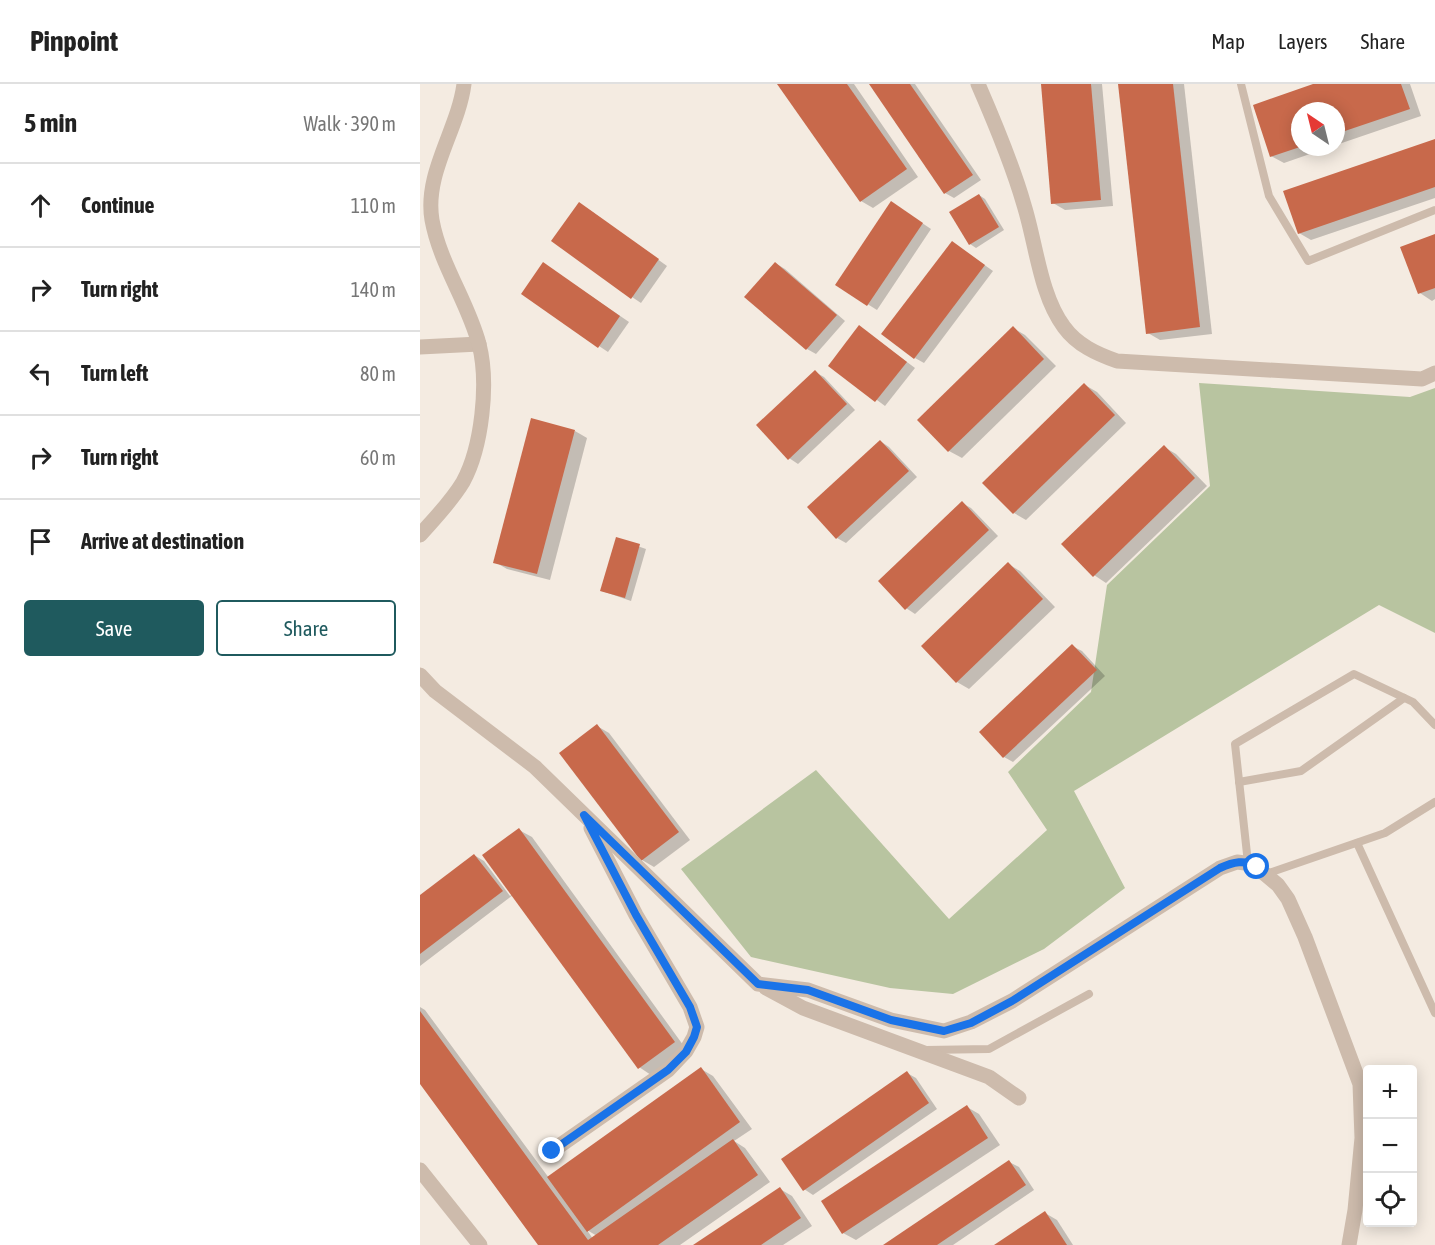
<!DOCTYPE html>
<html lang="en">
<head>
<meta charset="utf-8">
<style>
  body { margin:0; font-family:"Asap Condensed",sans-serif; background:#f6f6f6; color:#222 }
  .controls { position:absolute; right:18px; bottom:18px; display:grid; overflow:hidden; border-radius:6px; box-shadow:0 3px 15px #0003 }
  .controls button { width:54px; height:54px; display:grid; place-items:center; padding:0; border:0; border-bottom:2px solid #e0e0e0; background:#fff; color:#222; font:30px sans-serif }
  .compass { position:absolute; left:871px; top:18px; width:54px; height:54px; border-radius:50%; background:#fff; box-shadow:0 3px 15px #0003; rotate:325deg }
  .stop { position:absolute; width:18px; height:18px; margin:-14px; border:4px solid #1a73e8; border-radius:50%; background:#fff }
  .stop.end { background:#1a73e8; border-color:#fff; box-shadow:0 2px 6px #0008 }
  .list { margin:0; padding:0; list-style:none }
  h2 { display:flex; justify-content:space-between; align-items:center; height:78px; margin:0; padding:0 24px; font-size:26px }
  h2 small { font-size:20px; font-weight:400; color:#767676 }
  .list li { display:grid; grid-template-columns:39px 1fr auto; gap:18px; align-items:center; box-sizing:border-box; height:84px; padding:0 24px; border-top:2px solid #e0e0e0 }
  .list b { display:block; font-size:22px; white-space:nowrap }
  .list em { font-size:20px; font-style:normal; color:#767676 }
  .actions { display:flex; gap:12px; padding:18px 24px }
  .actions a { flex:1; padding:14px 0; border:2px solid #1f5a5e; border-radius:6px; text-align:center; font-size:21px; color:#1f5a5e }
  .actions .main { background:#1f5a5e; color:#fff }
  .icon { flex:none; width:33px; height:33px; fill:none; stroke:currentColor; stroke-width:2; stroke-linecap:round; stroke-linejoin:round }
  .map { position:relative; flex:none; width:1015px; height:1161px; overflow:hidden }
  header { display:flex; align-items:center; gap:36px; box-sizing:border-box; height:84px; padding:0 30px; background:#fff; border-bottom:2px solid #e0e0e0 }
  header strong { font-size:28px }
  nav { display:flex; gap:33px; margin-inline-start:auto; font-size:21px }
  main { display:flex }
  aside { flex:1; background:#fff }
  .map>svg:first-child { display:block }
</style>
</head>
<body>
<header>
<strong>Pinpoint</strong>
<nav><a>Map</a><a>Layers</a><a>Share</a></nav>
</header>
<main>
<aside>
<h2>5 min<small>Walk · 390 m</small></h2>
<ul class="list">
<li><svg class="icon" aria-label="ahead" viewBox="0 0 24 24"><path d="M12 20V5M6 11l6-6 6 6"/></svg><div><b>Continue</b></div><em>110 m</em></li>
<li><svg class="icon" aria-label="right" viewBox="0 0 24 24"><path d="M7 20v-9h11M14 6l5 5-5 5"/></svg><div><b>Turn right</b></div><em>140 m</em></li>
<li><svg class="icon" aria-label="left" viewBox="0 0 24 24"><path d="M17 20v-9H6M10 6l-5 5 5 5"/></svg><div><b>Turn left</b></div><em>80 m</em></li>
<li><svg class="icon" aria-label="right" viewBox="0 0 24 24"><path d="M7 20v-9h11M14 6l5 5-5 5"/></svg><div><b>Turn right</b></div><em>60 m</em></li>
<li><svg class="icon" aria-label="arrive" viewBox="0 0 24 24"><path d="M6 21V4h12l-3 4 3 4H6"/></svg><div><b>Arrive at destination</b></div></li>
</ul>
<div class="actions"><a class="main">Save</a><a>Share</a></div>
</aside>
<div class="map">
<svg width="1015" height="1161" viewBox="0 0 1015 1161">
  <rect width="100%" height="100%" fill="#f4ebe1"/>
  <!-- green -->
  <path fill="#b8c4a0" d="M779,299L990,313L1015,304V549L959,521L654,707L705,804L624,865L533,910L470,904L331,873L261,785L396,686L529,835L627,746L588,688L671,608L687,501L790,402Z"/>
  <!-- shadow -->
  <g fill="#0003" fill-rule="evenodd">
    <path d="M359,0H434L498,93L453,124L441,117Z"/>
    <path d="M451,0H495L561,96L534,114L525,109Z"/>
    <path d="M623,0H682L693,122L645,126L633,119Z"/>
    <path d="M700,0H764L792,250L740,256L728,249Z"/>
    <path d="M898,0H990L1001,32L916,61V27H880V63H910L864,79L851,72L834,22Z"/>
    <path d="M1015,56V114L891,156L879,149Z"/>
    <path d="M559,111L565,115L584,146L556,164L550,160Z"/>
    <path d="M168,125L247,182L221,219L212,213Z"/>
    <path d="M481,125L511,145L457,226L417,201Z"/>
    <path d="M1015,152V215L1012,217L1000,209Z"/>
    <path d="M532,158L573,187L504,279L495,274Z"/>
    <path d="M355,179L365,185L425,237L396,270L387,265L326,213Z"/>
    <path d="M124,180L209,238L188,268L179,262Z"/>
    <path d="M440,243L495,284L465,322L410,281Z"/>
    <path d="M593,244L605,251L636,282L542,374L529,367L499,336Z"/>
    <path d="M395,288L404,293L435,326L378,380L369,374Z"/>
    <path d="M665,301L677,308L706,339L606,436L594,429Z"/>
    <path d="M155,347L167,354L130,496L87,485L75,478Z"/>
    <path d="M460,357L469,363L497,393L426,459L417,454Z"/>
    <path d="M744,363L756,370L787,402L686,499L674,491Z"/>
    <path d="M542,419L551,424L578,452L495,530L486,524Z"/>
    <path d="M197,455L226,465L211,517L182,507Z"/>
    <path d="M588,480L600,487L635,523L549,605L537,598Z"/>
    <path d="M652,562L662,567L685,592L593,678L584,673L561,648Z"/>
    <path d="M177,642L189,649L270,756L234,783L222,776Z"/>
    <path d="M99,746L112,753L266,965L231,991L219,983L93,811L0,882V813L54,771L64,777L90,812L93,810Z"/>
    <path d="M0,923L5,926L129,1094L281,985L293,992L332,1045L314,1057L325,1064L350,1098L260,1161H120L0,997ZM167,1146L177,1152L173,1155Z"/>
    <path d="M487,989L496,994L517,1025L393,1111L384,1105Z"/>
    <path d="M547,1023L559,1030L580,1061L436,1156L423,1149Z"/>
    <path d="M589,1078L599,1083L614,1106L533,1161H466Z"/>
    <path d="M360,1105L372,1112L392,1142L363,1161H276Z"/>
    <path d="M625,1129L637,1136L653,1161H577Z"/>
  </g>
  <!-- building -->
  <g fill="#c8694b">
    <path d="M357,0H427L487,85L440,118Z"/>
    <path d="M449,0H490L553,91L524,110Z"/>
    <path d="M621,0H671L681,116L631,120Z"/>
    <path d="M698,0H753L780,243L726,250Z"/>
    <path d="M893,0H981L990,25L916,50V27H880V63L850,73L833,21Z"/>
    <path d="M1015,55V103L878,150L863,107Z"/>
    <path d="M559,110L579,143L549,161L529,128Z"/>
    <path d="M471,117L503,139L447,222L415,201Z"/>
    <path d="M159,118L239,175L211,215L131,157Z"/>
    <path d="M1015,150V204L998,210L980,163Z"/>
    <path d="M532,157L565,181L494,275L461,250Z"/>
    <path d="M123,178L200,232L178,264L101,210Z"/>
    <path d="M355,178L417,231L386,266L324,213Z"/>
    <path d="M439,241L487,278L455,318L408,282Z"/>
    <path d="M593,242L624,275L528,368L497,336Z"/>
    <path d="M395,286L427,320L368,376L336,341Z"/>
    <path d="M664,299L695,331L593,430L562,399Z"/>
    <path d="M111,334L155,346L117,490L73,479Z"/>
    <path d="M460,356L489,387L416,455L387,423Z"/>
    <path d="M744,361L775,394L673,493L641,460Z"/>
    <path d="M542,417L569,446L485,526L458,497Z"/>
    <path d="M196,453L220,460L205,514L180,507Z"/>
    <path d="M588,478L623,515L536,599L501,562Z"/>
    <path d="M652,560L677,586L583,674L559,648Z"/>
    <path d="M177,640L259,748L221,777L139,669Z"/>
    <path d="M99,744L255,958L218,985L62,771Z"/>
    <path d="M54,770L83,807L0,870V811Z"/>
    <path d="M0,927L168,1156L313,1055L338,1091L238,1161H118L0,1000Z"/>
    <path d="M281,983L320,1038L167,1148L127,1093Z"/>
    <path d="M487,987L509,1019L383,1107L361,1075Z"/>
    <path d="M547,1021L568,1054L422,1150L401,1117Z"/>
    <path d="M589,1076L606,1101L517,1161H463Z"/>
    <path d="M360,1103L381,1134L341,1161H273Z"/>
    <path d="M625,1127L647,1161H574Z"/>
  </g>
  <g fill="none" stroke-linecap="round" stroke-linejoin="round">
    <!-- service -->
    <g stroke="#cdbbac" stroke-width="8">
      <path d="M821,0L849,112L888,177L1015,126"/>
      <path d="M819,698L881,687L984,614"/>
      <path d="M937,759L1015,929"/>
      <path d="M828,779L815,660L934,590L993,618L1015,641"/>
      <path d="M846,790L965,749L1015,718"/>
      <path d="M506,966L569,965L669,910"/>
    </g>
    <!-- minor -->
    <g stroke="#cdbbac" stroke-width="15">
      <path d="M0,263L59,260"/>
      <path d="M0,451C15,434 31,418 43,398C62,363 69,299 59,260C48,218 20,180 12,136C4,89 38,46 44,0"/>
      <path d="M0,591L15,607L115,683L338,900L388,906L471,936L524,947L551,938L592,917L800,784L817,778L833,780L858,801L868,815L885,853L940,1000L942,1054L935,1126L929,1161"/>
      <path d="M346,904L383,924L569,993L599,1014"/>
      <path d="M132,1067L248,986L266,967L274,953L277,943L270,923L216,831L171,744"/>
    </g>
    <!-- tertiary -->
    <g stroke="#cdbbac" stroke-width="15">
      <path d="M558,0C575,39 592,79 604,121C616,159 620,211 644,243C657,261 677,270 697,277L1002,295L1015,289"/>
      <path d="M0,1086L60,1161"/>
    </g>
  </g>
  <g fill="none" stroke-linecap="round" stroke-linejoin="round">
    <!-- route -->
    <path stroke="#1a73e8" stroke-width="8" d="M132,1067L248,986L266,968L274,953L277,943L270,923L216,831L164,731L338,900L388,906L471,936L524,947L551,939L592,917L800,784C813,778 825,775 837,783"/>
  </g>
</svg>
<div class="controls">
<button>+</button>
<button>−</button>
<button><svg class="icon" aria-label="locate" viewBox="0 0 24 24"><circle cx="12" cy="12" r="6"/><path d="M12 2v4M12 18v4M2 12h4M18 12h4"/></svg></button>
</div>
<svg class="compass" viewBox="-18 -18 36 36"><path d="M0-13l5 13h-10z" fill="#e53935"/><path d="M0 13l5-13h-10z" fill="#767676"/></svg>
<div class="stop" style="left:837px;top:783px"></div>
<div class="stop end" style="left:132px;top:1067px"></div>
</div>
</main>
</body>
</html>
